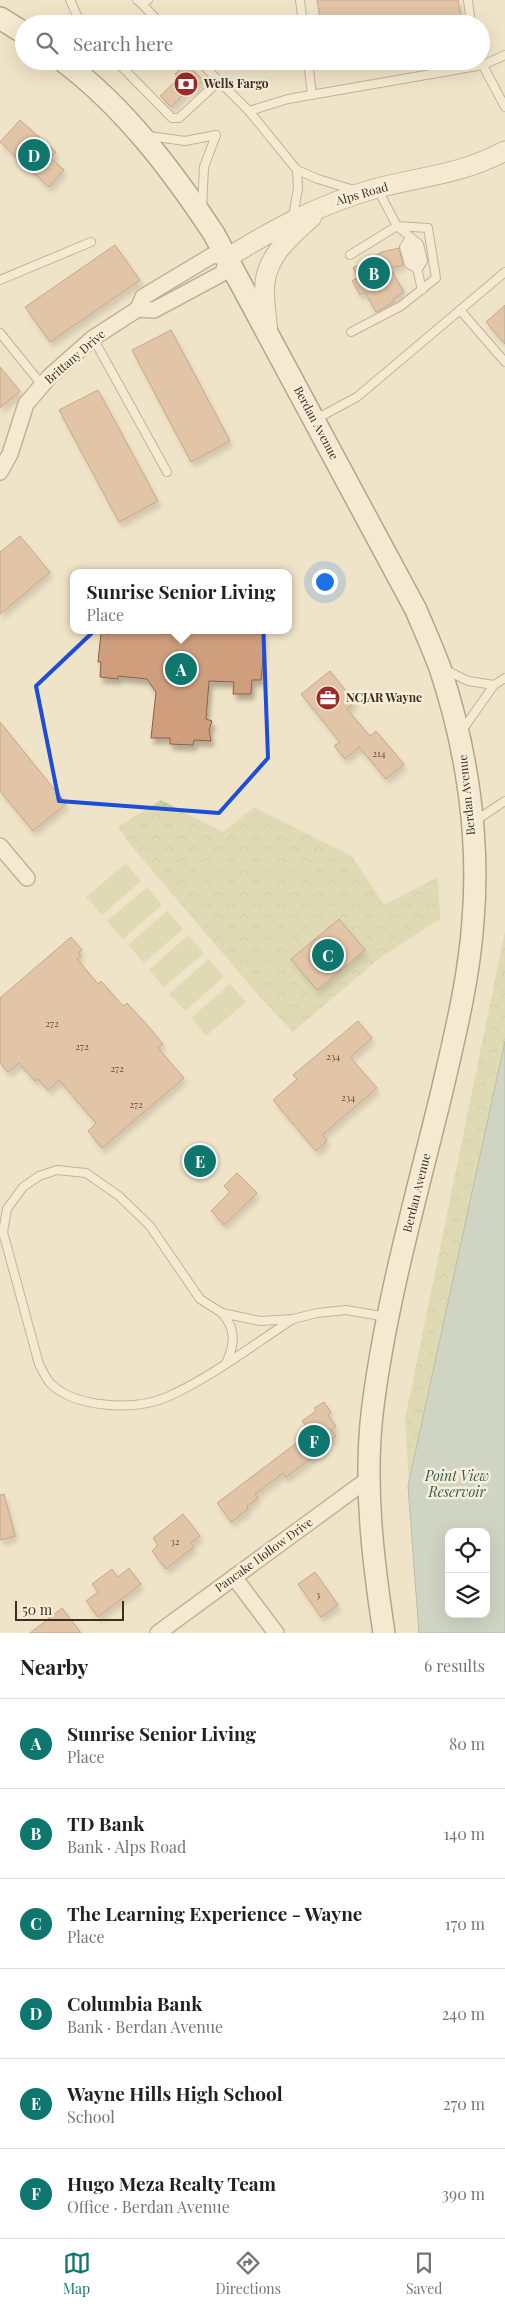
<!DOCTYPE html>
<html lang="en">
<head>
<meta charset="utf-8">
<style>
  body { margin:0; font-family:"Playfair Display",serif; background:#f6f6f6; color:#202124 }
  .controls { position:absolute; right:15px; bottom:15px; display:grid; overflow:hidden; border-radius:10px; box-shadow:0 5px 20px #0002 }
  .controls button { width:45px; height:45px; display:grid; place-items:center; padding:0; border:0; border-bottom:1px solid #e0e0e0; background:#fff; color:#202124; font:25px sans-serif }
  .scale { position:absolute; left:15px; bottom:12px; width:109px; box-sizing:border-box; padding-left:5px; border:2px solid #3d2e20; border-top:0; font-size:14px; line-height:18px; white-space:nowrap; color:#3d2e20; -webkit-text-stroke:4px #f7eed8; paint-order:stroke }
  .you { position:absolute; left:324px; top:581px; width:18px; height:18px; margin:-12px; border:4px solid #fff; border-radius:50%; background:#1a73e8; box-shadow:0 0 0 8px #1a73e833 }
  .badge { display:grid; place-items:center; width:32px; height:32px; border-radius:50%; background:#0f766e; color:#fff; font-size:16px; font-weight:700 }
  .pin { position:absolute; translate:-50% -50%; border:2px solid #fff; box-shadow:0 1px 5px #0006 }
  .popup { position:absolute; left:70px; top:569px; width:222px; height:65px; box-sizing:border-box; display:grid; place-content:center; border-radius:10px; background:#fff; filter:drop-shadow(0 1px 4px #0005); font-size:16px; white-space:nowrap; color:#757577 }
  .popup b { font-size:19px; color:#202124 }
  .popup::after { content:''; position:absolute; left:50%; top:100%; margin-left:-10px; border:10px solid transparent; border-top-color:#fff }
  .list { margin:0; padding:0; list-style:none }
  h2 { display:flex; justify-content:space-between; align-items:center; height:65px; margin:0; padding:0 20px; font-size:21px }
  h2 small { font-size:16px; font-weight:400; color:#757577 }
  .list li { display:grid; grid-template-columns:32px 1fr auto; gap:15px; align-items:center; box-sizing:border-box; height:90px; padding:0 20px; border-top:1px solid #e0e0e0 }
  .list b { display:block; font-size:19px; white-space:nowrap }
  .list p { margin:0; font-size:16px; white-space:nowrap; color:#757577 }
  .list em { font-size:16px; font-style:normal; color:#757577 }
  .icon { flex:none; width:28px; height:28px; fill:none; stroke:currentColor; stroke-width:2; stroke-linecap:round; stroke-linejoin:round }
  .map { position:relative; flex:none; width:505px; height:1633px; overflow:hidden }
  .search { position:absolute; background:#fff; box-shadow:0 5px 20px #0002; left:15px; right:15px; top:15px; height:55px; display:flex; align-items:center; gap:12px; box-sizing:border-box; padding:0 18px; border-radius:28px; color:#757577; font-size:19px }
  .sheet { height:605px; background:#fff }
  nav { display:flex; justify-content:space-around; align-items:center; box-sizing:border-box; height:70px; border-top:1px solid #e0e0e0; background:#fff; font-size:14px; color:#757577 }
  nav a { display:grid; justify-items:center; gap:2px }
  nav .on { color:#0f766e }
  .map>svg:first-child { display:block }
</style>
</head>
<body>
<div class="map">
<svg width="505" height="1633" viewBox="0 0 505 1633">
  <defs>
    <pattern id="forest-crowns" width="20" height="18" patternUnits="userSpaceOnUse" patternTransform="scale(1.25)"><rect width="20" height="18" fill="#c9cf9b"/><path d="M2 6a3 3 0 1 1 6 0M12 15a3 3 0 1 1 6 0" fill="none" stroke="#aeb285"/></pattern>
    <filter id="shadow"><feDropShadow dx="3" dy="5.5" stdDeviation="2.5" flood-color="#0004"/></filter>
  </defs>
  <rect width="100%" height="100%" fill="#f0e4c8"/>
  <!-- forest -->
  <g fill="url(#forest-crowns)">
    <path d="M161,800L223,832L254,807L352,856L384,905L438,877L440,919L381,957L293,1032L261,998L132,847L118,827Z"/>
    <path d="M505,931V1041L409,1483L405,1419Z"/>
  </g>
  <!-- pitch -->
  <g fill="#c9cf9b">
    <path d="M126,863L141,881L102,915L86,897Z"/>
    <path d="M147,887L162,905L123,939L107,921Z"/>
    <path d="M167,911L183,929L144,963L128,945Z"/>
    <path d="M188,935L204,953L164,987L149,970Z"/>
    <path d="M209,959L224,977L185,1011L169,994Z"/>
    <path d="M230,984L246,1002L206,1036L191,1018Z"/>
  </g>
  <!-- water -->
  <path fill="#a9c4bc" stroke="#6f938a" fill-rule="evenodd" d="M505,1041V1633H419L408,1486ZM449,1532H486V1614H449Z"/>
  <!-- building -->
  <g fill="#cf9f7d" stroke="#8d5f41" filter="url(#shadow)">
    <path d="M317,0H458L462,24H321Z"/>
    <path d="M186,63L203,80L192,91L190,88L171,107L160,96L179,78L175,74Z"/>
    <path d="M20,120L56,152L51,158L64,170L49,187L0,142Z"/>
    <path d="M115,245L140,280L50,342L25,307Z"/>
    <path d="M399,248L403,265L390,268L404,292L393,299L394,302L376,312L365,292L360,295L352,281L358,277L353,268L382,252Z"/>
    <path d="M505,305V344L486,322Z"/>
    <path d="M171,330L230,441L191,462L132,350Z"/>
    <path d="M0,367L20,391L0,408Z"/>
    <path d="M98,390L158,501L119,522L59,410Z"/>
    <path d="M20,536L50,572L0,614V552Z"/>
    <path d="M110,630H146V632L164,634L169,630H260L265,636L261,680H252L251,694H233L234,682L209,681L206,719L212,721L209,730L211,741L194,740L193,745L170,744V738H151L156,692L147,679L118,676V679L100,677L101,662H98L101,633L109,634Z"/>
    <path d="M330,671L355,702L347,709L370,736L376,731L404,764L386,779L359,747L345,759L334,746L340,742L301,694Z"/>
    <path d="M0,722L66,804L33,831L0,791Z"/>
    <path d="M339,919L365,950L317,990L291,959Z"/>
    <path d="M71,937L82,950L78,953L81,956L77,959L98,984L101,981L123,1006L127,1003L148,1026L163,1044L158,1048L184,1078L102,1148L88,1131L96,1123L59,1080L48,1090L38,1079L35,1081L19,1063L8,1072L0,1063V998Z"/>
    <path d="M358,1021L372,1038L350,1057L377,1088L322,1135L327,1141L316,1151L273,1100L297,1079L293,1075Z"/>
    <path d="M237,1173L257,1193L224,1225L211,1211L230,1192L224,1186Z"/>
    <path d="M324,1402L331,1412L328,1415L336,1426L331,1430L336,1436L323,1445L325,1448L286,1477L283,1473L255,1494L258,1498L247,1506L248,1509L231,1522L217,1503L311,1432L302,1421L316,1411L314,1408Z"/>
    <path d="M4,1494L15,1536L0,1540V1495Z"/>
    <path d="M183,1514L200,1536L191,1543L194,1547L166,1569L152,1551L158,1545L153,1538Z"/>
    <path d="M129,1568L141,1584L98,1617L86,1601L98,1592L92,1584L112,1569L118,1577Z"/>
    <path d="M315,1572L338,1605L321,1617L298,1584Z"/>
    <path d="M62,1608L81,1633H30Z"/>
  </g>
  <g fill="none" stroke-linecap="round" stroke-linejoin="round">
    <defs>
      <g id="service">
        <path d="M70,0L81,24"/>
        <path d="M137,0L142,4L148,0"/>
        <path d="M300,0L303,24"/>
        <path d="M468,0L471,24"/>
        <path d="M142,4L161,24"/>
        <path d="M116,61L172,118H179L219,81"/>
        <path d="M199,61L249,111L297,170L318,179L357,191"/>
        <path d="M308,61L312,95"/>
        <path d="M481,62L505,107"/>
        <path d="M249,111L288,99L483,65L505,55"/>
        <path d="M149,136L185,141L216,135"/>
        <path d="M202,209L204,167L216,135"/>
        <path d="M293,217L298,188L297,170"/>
        <path d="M397,226L419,244L423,261L418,269"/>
        <path d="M410,238L422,290"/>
        <path d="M410,238L404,247L409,264L418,269"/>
        <path d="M350,255L397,226L377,188"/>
        <path d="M0,280L91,242"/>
        <path d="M460,310L505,362"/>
        <path d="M351,332L401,306L436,278L428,228L397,226"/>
        <path d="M0,333L42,385"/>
        <path d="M93,338L167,472"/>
        <path d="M316,419L357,397L505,272"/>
        <path d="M444,669L468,681L494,685"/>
        <path d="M461,732L494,685L505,678"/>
        <path d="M475,821L505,801"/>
        <path d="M222,1313C236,1329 235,1343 227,1361"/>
        <path d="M293,1319C253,1345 210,1378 167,1397C135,1411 76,1408 51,1384C46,1379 43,1371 39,1364L3,1232L7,1209L23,1187L39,1176L57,1170L86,1173L119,1196L150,1226L200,1299L222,1313L260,1321L293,1319L317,1313L346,1310L387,1317"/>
      </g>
      <g id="minor">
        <path d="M213,255L227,258L223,273L154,310L138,309L143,297Z"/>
        <path d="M0,472L10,454L26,404L50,376L93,338L138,309"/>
        <path d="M0,846L27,878"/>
        <path d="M234,1577L276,1633"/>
        <path d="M158,1633L371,1477"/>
      </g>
      <g id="tertiary">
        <path d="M227,258C274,229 320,204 374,189C422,176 460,175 505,151"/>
        <path d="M268,334C267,318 263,299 265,283C268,254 292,235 312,217"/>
      </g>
      <g id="secondary">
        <path d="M0,18L24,33"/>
        <path d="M63,61C124,107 172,170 214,234L416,610C424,629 433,649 440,668C467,749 480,837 473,921C469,979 455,1035 442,1091C416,1198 385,1305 372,1414C364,1486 373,1561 384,1633"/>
      </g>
    </defs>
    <!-- service casing -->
    <use href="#service" stroke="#8d765c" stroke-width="10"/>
    <!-- minor casing -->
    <use href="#minor" stroke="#8d765c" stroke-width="18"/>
    <!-- tertiary casing -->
    <use href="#tertiary" stroke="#8d765c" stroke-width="21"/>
    <!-- secondary casing -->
    <use href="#secondary" stroke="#6f573f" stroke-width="24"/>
    <!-- service -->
    <use href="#service" stroke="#faf1dc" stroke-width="8"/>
    <!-- minor -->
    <use href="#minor" stroke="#faf1dc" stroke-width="15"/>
    <!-- tertiary -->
    <use href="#tertiary" stroke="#faf1dc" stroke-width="19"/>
    <!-- secondary -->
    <use href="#secondary" stroke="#faf1dc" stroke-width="21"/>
  </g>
  <!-- marked area -->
  <path d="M0 0H505V1633H0ZM112,614L263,620L268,758L219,813L59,801L36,686Z" fill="#f0e4c8" fill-opacity=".55" fill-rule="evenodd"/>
  <path fill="none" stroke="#1d4ed8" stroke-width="4" stroke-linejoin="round" d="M112,614L263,620L268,758L219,813L59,801L36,686Z"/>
  <!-- icons -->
  <defs>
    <symbol id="bank-disc" viewBox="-11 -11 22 22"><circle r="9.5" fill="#9e2a2b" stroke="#f7eed8"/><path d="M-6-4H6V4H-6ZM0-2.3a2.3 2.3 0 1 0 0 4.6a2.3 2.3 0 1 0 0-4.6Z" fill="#fff"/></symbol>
    <symbol id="office-disc" viewBox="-11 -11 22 22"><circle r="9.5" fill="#9e2a2b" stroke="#f7eed8"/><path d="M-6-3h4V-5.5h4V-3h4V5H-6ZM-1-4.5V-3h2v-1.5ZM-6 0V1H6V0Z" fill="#fff"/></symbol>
  </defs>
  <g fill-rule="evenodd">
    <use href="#bank-disc" x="172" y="70" width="28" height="28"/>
    <use href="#office-disc" x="314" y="684" width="28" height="28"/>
  </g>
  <g text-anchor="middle" stroke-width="5" stroke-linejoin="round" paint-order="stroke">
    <!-- number labels -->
    <g font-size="10" fill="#624a37">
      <text x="379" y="757">214</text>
      <text x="52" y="1027">272</text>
      <text x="82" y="1050">272</text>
      <text x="333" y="1060">234</text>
      <text x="117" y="1072">272</text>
      <text x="348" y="1101">234</text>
      <text x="136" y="1108">272</text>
      <text x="175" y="1545">32</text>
      <text x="318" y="1598">3</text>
    </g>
    <!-- poi labels -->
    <g font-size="12" font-weight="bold" fill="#3d2e20" stroke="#f7eed8" text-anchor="start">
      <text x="204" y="88">Wells Fargo</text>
      <text x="346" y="702">NCJAR Wayne</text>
    </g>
    <!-- street labels -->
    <g font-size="12" fill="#3d2e20" stroke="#f7eed8">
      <text transform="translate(362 194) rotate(-16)" y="4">Alps Road</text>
      <text transform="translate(75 357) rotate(-41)" y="4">Brittany Drive</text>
      <text transform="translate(316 423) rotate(62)" y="4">Berdan Avenue</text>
      <text transform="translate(467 795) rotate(-96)" y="4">Berdan Avenue</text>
      <text transform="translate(417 1193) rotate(-76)" y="4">Berdan Avenue</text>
      <text transform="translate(264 1555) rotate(-36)" y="4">Pancake Hollow Drive</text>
    </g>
    <!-- water labels -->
    <g font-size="14" font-style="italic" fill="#2f5d5a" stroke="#f7eed8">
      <text x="457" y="1481">Point View<tspan x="457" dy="16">Reservoir</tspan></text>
    </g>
  </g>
</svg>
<div class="controls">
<button><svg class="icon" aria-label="locate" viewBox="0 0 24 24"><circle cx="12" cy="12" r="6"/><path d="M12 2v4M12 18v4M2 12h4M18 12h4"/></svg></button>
<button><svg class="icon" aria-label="layers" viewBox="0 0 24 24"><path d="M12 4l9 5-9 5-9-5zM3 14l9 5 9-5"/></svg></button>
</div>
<div class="scale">50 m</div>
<div class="you"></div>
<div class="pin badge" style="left:181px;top:669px">A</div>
<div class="popup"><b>Sunrise Senior Living</b>Place</div>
<div class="pin badge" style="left:374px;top:273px">B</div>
<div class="pin badge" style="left:328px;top:955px">C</div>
<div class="pin badge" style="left:34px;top:155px">D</div>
<div class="pin badge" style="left:200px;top:1161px">E</div>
<div class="pin badge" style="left:314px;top:1441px">F</div>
<div class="search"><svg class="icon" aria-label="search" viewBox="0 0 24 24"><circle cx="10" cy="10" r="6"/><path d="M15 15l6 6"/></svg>Search here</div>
</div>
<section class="sheet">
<h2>Nearby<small>6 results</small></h2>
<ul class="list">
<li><span class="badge">A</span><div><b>Sunrise Senior Living</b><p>Place</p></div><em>80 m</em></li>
<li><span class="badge">B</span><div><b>TD Bank</b><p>Bank · Alps Road</p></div><em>140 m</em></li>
<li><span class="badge">C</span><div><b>The Learning Experience - Wayne</b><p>Place</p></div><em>170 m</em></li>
<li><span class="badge">D</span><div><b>Columbia Bank</b><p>Bank · Berdan Avenue</p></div><em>240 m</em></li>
<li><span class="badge">E</span><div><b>Wayne Hills High School</b><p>School</p></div><em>270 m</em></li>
<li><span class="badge">F</span><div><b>Hugo Meza Realty Team</b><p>Office · Berdan Avenue</p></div><em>390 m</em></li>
</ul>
</section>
<nav>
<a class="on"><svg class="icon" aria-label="map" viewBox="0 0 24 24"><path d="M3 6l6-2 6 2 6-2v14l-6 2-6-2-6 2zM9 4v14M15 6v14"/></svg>Map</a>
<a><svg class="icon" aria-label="directions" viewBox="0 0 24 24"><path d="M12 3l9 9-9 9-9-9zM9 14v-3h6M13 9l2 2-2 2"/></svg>Directions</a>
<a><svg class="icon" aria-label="saved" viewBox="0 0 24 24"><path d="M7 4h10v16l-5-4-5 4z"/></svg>Saved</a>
</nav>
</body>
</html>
